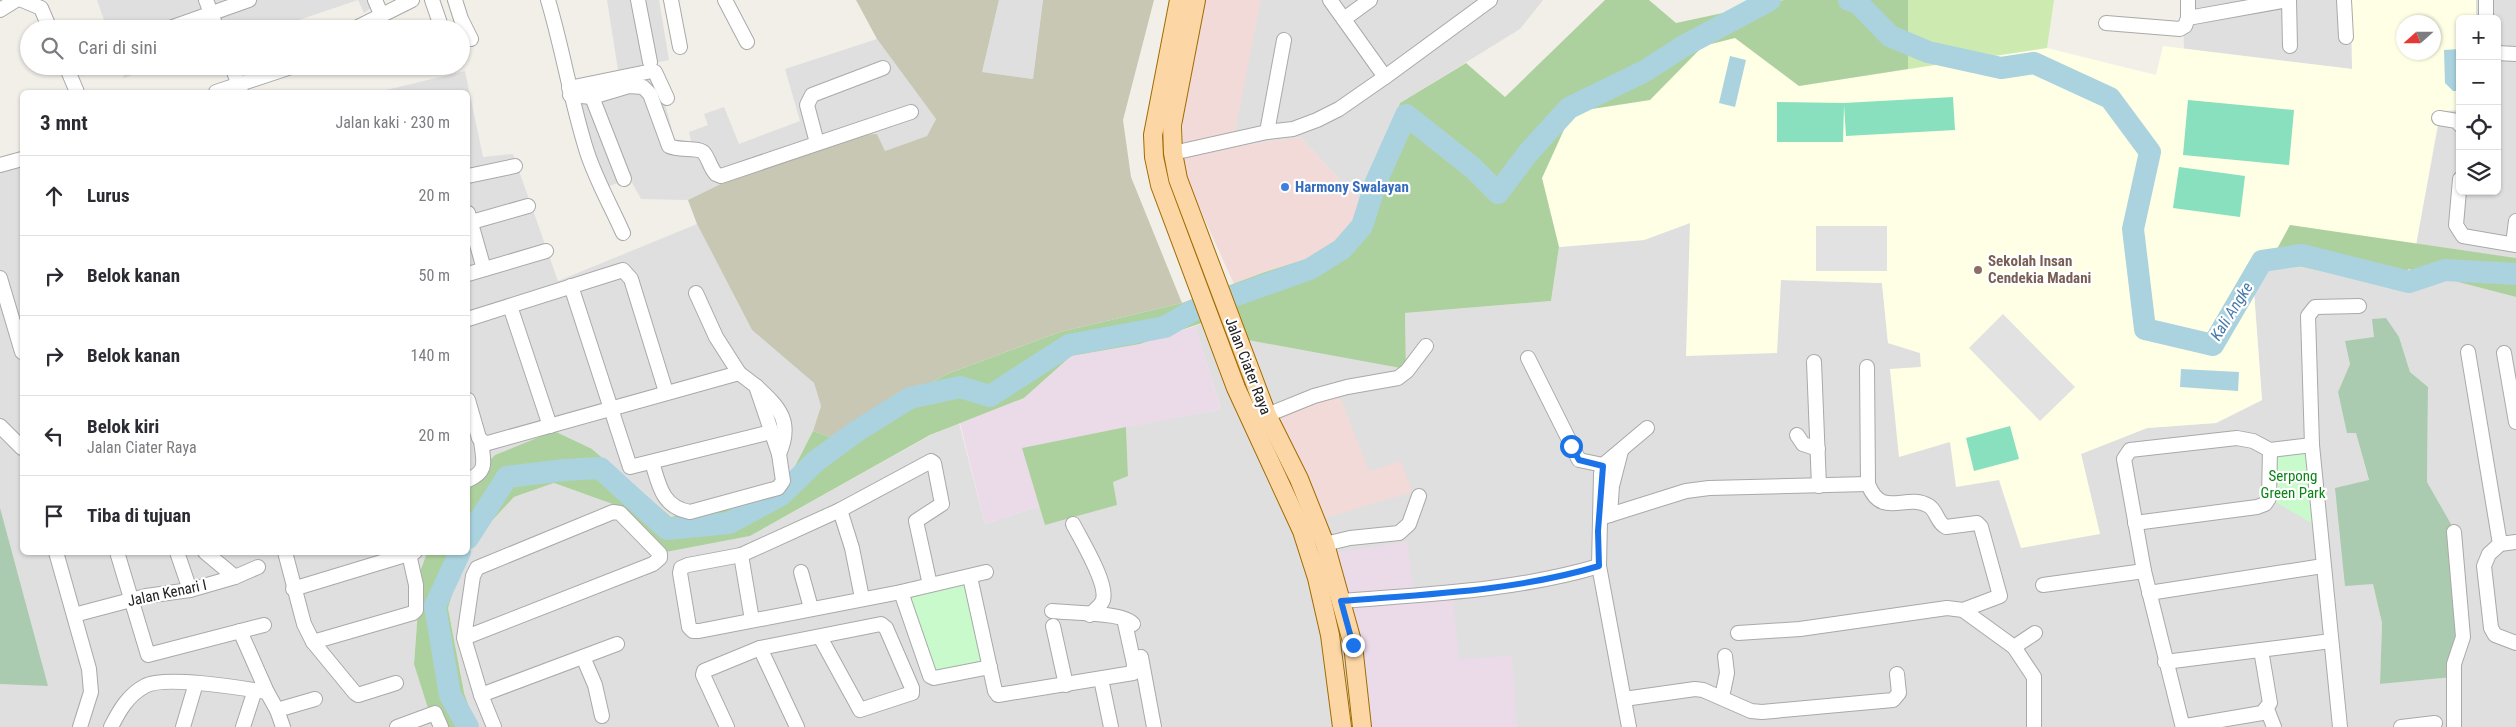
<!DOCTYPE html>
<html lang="id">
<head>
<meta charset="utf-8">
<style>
  body { margin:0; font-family:"Roboto Condensed",sans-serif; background:#f2f2f3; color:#2b2b33 }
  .controls { position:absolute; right:15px; top:15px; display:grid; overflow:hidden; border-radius:8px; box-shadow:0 1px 4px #0004 }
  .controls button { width:45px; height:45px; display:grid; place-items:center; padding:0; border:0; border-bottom:1px solid #e1e1e2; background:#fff; color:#2b2b33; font:25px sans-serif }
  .compass { position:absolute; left:2396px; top:15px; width:45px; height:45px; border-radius:50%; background:#fff; box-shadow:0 1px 4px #0004; rotate:249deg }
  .stop { position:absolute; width:15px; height:15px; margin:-11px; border:4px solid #1a73e8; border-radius:50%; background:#fff }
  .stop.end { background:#1a73e8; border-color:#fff; box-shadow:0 1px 5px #0008 }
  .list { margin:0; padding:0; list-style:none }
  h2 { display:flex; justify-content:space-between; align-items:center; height:65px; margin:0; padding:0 20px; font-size:21px }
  h2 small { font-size:16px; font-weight:400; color:#7c7c81 }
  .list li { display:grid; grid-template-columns:32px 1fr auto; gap:15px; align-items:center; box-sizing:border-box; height:80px; padding:0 20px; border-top:1px solid #e1e1e2 }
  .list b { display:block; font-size:19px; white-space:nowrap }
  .list p { margin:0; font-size:16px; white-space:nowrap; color:#7c7c81 }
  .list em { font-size:16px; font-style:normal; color:#7c7c81 }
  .icon { flex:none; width:28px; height:28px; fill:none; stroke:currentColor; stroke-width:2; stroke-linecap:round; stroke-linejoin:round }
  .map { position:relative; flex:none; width:2516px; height:727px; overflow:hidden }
  .search { position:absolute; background:#fff; box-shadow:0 1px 4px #0004; left:20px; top:20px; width:450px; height:55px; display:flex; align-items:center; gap:12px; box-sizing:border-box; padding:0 18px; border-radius:28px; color:#7c7c81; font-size:19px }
  .panel { position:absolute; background:#fff; box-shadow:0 1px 4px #0004; left:20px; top:90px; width:450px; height:465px; border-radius:8px }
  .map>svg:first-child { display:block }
</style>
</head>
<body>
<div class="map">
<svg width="2516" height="727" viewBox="0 0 2516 727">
  <rect width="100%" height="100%" fill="#f2efe9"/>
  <!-- residential -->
  <g fill="#e0dfdf" fill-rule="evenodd">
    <path d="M97,0H381V1L364,13L358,0L272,29H107Z"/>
    <path d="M607,0H659L669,60L618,70Z"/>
    <path d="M999,0H1043L1033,79L982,72Z"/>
    <path d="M1205,0H1543L1520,29L1400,103L1363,205L1300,137L1232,147Z"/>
    <path d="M2183,0H2351L2352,69L2184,49Z"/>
    <path d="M2476,0H2516V258L2416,245L2441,111L2460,110V191H2497V19H2476Z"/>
    <path d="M877,39L936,119L927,136L885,151L877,134L741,174L688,200L641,199L630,179L594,191L570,115L578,86L648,72L659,81L676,145L691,141L689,132L708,125L704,114L724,107L739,144L800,121L785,69Z"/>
    <path d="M120,66H159L124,78Z"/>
    <path d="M465,71L483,157L513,154L558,281L697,224L752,330L814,383L821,406L813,431L793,470L753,498L671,517L592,449L468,482V92H378Z"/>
    <path d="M22,164V552L427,553L421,570L414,664L456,651L448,608L465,553L468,552L469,542L514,497L554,483L618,506L666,552L750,536L931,435L959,423L985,524L1040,506L1045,525L1113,481L1128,475L1126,427L1221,409L1195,326L1238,311L1406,369L1405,313L1551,301L1559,247L1644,240L1690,223L1781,280L1882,283L1888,343L1920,353L1921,367L1890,370L1950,442L1999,479L2100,534L2081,454L2147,428L2216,423L2262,400L2254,292L2271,260L2399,288L2408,269L2516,297V727H0V172ZM2374,337H2399L2410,372L2428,387L2427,482L2451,524L2460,652L2452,677L2380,684L2382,623L2373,583L2345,585L2369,481L2356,433H2348L2338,392L2350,364Z"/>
  </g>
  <!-- commercial -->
  <g fill="#f2dad9">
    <path d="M1205,0H1261L1232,147L1300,137L1363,205L1346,232L1315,256L1265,272L1234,284L1183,172V110Z"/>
    <path d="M1335,384L1369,471L1401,461L1412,492L1318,520L1273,413Z"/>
  </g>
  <!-- industrial -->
  <g fill="#ebdbe8">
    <path d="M1195,326L1221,409L1023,448L1040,506L985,524L960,423L1024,398L1071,356L1140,344Z"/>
    <path d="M1407,542L1414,592L1452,589L1459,659L1512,656L1517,727H1361L1328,554Z"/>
  </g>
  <!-- education -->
  <path fill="#ffffe5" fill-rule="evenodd" d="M2351,0H2476V19H2460V110L2440,111L2416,245L2290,225L2254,292L2262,400L2216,423L2147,428L2081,454L2100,534L2021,548L1999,480L1956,487L1950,442L1899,457L1890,369L1921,367L1920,353L1888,343L1882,283L1781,280L1777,353L1686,356L1690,223L1644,240L1559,247L1542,178L1572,112L1650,100L1703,46L1735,38L1799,86L2047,48L2156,75L2163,46L2352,69ZM2404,22H2434V52H2404Z"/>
  <!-- construction -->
  <path fill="#c7c7b4" d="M856,0H999L982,72L1033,79L1043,0H1154L1123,120L1131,177L1182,303L1060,332L947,374L830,437L813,431L821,406L814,383L752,330L697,224L688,200L741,174L858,135L877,134L885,151L927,136L936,119L877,39Z"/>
  <!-- grass -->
  <path fill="#cdebb0" d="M1908,0H2054L2047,48L1908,69Z"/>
  <!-- forest -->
  <g fill="#add19e">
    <path d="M1605,0H1649L1676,23L1784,0H1908V69L1799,86L1735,38L1703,46L1650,100L1572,112L1542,178L1559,247L1551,301L1405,313L1406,369L1248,340L1237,311L1140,344L1071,356L1024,398L930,435L750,536L666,552L618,506L554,483L514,497L468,546V482L495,455L554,431L592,449L671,517L753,498L793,470L813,431L830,437L947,374L1060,332L1182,303L1265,272L1315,256L1346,232L1363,205L1400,103L1466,63L1505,97Z"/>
    <path d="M2290,225L2516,258V297L2408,269L2399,288L2271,260Z"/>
    <path d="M1126,427L1128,476L1113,482L1117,505L1045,525L1022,448Z"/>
    <path d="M427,553H465L448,608L464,693L476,727H434L414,664L421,569Z"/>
  </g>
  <!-- cemetery -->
  <g fill="#aacbaf">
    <path d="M2386,318L2399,337L2410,372L2428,387L2427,482L2451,524L2464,641L2460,652L2463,661L2453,677L2380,684L2382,623L2373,584L2345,586L2335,488L2369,480L2356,433H2347L2338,392L2350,364L2345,341L2374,337L2372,319Z"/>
    <path d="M0,508L48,686L0,684Z"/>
  </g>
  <!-- park -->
  <g fill="#c8facc">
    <path d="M2312,445L2320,528L2269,498L2270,450Z"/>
    <path d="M974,576L990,667L934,678L901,592Z"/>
  </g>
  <!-- pitch -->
  <g fill="#88e0be">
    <path d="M1953,97L1955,130L1846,136L1844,105L1843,142H1777V102L1844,103Z"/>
    <path d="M2188,100L2294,110L2289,165L2183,155Z"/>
    <path d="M2179,167L2245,176L2240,217L2173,208Z"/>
    <path d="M2010,426L2019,459L1974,471L1966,438Z"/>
  </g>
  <!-- parking -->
  <g fill="#e2e2e2">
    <rect x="1816" y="226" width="71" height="45"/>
    <path d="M2003,314L2075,387L2040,421L1969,348Z"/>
  </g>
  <!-- water -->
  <g fill="#aad3df">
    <path d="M2460,49V91H2453L2445,83L2444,50Z"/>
    <path d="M1730,56L1746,60L1735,107L1719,103Z"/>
    <path d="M2181,369L2239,372L2238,391L2180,387Z"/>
  </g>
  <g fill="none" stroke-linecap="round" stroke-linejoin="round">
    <!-- river -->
    <g stroke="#aad3df" stroke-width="22">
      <path d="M1849,0L1857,2L1890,36L1928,52L2001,68L2034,63L2110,98L2150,152L2133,229L2145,329L2213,345L2262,261L2302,255L2409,282L2445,270L2516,274"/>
      <path d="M468,538L507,477L564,470L600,468L667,529L729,523L781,495L816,461L857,431L910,398L960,387L990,396L1069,345L1165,327L1194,310L1310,269L1342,249L1362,226L1376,182L1406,115L1473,168L1498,193L1528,153L1569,108L1645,71L1682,47L1770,0"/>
      <path d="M460,552L435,606L450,695L468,727"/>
    </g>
    <defs>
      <g id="minor">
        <path d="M22,0L41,8L50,29"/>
        <path d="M206,0L217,29"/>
        <path d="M375,0L381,14"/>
        <path d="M432,0L442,29"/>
        <path d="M455,0L461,19L471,39"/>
        <path d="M548,0C563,50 571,102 587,152C596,180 611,206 623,233"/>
        <path d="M638,0L650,62"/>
        <path d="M671,0L680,47"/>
        <path d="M725,0L747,42"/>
        <path d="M1330,0L1385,77"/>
        <path d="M2188,0V18"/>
        <path d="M2289,0L2290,46"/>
        <path d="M2344,0L2346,37"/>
        <path d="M2486,0V19"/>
        <path d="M0,10L16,0"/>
        <path d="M1344,19L1370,0"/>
        <path d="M2106,23L2180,29L2185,26L2188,18L2288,0"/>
        <path d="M167,29L249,0"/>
        <path d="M354,29L412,0"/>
        <path d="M2497,53L2516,54"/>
        <path d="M66,66L77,92"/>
        <path d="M232,66L241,92"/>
        <path d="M569,88L652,71L655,72L667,98"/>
        <path d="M216,92L294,66"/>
        <path d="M570,95L592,97L629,86L643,87L650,94L669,146C679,151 699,147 704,153C709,159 710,168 716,174L721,176L911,112"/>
        <path d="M592,97L624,179"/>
        <path d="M2439,118L2457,121L2460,125"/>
        <path d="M1267,132L1284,40"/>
        <path d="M817,143L807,105L812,95L883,68"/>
        <path d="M1173,153L1267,132L1293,129L1317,120L1339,109L1385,77L1490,0"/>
        <path d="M0,165L22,159"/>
        <path d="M468,176L515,166"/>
        <path d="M2460,179L2456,225L2463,236L2516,245"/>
        <path d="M468,213L484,269"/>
        <path d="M468,223L528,206"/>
        <path d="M2513,244L2516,221"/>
        <path d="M468,274L546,251"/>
        <path d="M0,278L22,352"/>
        <path d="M571,286L630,467L771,432"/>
        <path d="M510,306L550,426"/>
        <path d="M468,319L623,270L631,279L666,392"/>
        <path d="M2468,352L2500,544"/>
        <path d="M2504,353L2516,422"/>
        <path d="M1528,358L1579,460L1603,465"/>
        <path d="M1814,362L1819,486"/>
        <path d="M1867,367L1868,484C1882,520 1906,492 1929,506C1937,511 1937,523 1946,527L1977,523L1981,527L2000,596L1963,610"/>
        <path d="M756,386C780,408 793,422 779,454"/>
        <path d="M468,400L479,438L483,442L488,443L739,373"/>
        <path d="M1267,415L1314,396L1347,387L1398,378L1407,371L1426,346"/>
        <path d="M0,426L22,448"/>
        <path d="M1797,435L1803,444L1818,449"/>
        <path d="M652,462C659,485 662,507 690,512L778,488L783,481L779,454L756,386L739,373L716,337L696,293"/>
        <path d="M468,480C489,471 483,461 481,440"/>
        <path d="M840,510L852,548L862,598"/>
        <path d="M1610,515L1612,486L1621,451"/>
        <path d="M1600,518L1686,491L1709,488L1868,484"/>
        <path d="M2135,523L2257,507L2265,504L2269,498L2270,450"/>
        <path d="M1073,524C1081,540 1108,583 1103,600C1101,606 1094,610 1090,615"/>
        <path d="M2516,542L2500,544L2489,554L2484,566L2491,628L2495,635L2516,643"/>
        <path d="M1325,544L1350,538L1399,533L1409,524L1419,496"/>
        <path d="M56,552L89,669L91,692L80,727"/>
        <path d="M117,552L148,655L264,625"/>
        <path d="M177,552L190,590"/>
        <path d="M205,552L235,577"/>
        <path d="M285,552L304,624L313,642L355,693L358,695L396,683"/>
        <path d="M741,555L752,620"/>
        <path d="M801,572L811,608"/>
        <path d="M970,577L995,691L998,695L1133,673L1134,664L1125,623"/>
        <path d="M930,585L916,521L942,504L934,463L931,461L840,510L741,555L688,565L681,568L680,573L689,627L693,631H699L901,592L986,572"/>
        <path d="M2043,585L2144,571"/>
        <path d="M293,589L415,552"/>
        <path d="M901,592L930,676L934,678L990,667"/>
        <path d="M2149,593L2323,566"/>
        <path d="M1341,601C1428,594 1515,591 1599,566"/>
        <path d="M1052,611C1068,613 1125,612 1133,624"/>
        <path d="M74,615L146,596L190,590L235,577L258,567"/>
        <path d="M1053,626L1066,685"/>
        <path d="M240,631L267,692"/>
        <path d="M1738,633L1800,629L1947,608L1963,610L2014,647L2035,633"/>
        <path d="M464,638L653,564L660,558V554L620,513L613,512L477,568L473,576L464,638L481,695L494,727"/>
        <path d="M313,642L413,613L416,610V585L409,554"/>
        <path d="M2014,647L2034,677V727"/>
        <path d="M760,648L797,727"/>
        <path d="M2261,650L2270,703L2262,713L2186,726L2182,724L2144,571L2124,459L2130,450L2237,438L2253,441L2270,450L2312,445"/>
        <path d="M583,657L595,685L602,716"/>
        <path d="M1141,657L1154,727"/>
        <path d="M2165,662L2331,641"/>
        <path d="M1101,679L1111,727"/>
        <path d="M481,695L617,644"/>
        <path d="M1722,697L1727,673L1725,656"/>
        <path d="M1624,699L1695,689L1703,690L1751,711L1762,712L1893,700L1899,693L1897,674"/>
        <path d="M2267,709L2274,727"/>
        <path d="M277,710L315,699"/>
        <path d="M111,727C119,711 128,695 145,686C165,675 242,688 267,692L277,710L283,727"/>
        <path d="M183,727L196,683"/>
        <path d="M243,727L255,690"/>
        <path d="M397,727L435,713L441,727"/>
        <path d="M727,727L703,675L704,671L760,648L881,624L886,628L912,688V693L860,710L820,637"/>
        <path d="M1629,727L1599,566L1601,474L1603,465L1647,428"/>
        <path d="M2340,727L2312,445L2308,316L2315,307L2359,306"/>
        <path d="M2401,727L2435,723"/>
        <path d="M2454,727V664L2463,637L2454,532"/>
      </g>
      <g id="major">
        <path d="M1179,0L1153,135L1154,157L1160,185L1236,388L1302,531L1317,578L1330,635L1342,727"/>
        <path d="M1196,0L1172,125L1173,153L1178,179L1267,415L1299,479L1325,544L1353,645L1362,727"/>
      </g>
    </defs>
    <!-- minor casing -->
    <use href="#minor" stroke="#a9a9a9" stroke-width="16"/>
    <!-- major casing -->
    <use href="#major" stroke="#a06b00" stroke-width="20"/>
    <!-- minor -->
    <use href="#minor" stroke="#fff" stroke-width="14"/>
    <!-- major -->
    <use href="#major" stroke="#fcd6a4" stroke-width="18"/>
  </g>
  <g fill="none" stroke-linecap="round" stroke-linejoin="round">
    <!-- route -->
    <path stroke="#1a73e8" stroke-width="6" d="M1353,645L1341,601C1428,594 1515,591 1599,566L1598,531L1603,466L1579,460L1571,446"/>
  </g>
  <!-- markers -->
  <circle fill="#3f7fe0" stroke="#fff" stroke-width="2" cx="1285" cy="187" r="5"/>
  <circle fill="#8d6e63" stroke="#fff" stroke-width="2" cx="1978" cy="270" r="5"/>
  <g text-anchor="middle" stroke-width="4.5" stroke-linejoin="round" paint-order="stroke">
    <!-- shop labels -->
    <g font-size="15" font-weight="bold" fill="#366cbe" stroke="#fff" text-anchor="start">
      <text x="1295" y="192">Harmony Swalayan</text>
    </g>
    <!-- education labels -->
    <g font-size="15" font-weight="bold" fill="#785e54" stroke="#fff" text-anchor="start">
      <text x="1988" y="266">Sekolah Insan<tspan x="1988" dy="17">Cendekia Madani</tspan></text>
    </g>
    <!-- street labels -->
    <g font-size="15" fill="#222" stroke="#fff">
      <text transform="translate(1248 366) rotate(69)" y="5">Jalan Ciater Raya</text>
      <text transform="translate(167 593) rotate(-12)" y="5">Jalan Kenari I</text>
    </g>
    <!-- park labels -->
    <g font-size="15" fill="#0c8416" stroke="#fff">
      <text x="2293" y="481">Serpong<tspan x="2293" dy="17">Green Park</tspan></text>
    </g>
    <!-- water labels -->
    <g font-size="16" font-style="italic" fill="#4a7aab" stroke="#fff">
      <text transform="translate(2231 311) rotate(-58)" y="6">Kali Angke</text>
    </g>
  </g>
</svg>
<div class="controls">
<button>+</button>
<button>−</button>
<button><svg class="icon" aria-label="locate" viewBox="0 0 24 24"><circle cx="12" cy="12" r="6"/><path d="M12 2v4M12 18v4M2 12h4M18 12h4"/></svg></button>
<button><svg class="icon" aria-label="layers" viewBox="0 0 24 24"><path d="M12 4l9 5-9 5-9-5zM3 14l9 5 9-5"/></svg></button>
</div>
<svg class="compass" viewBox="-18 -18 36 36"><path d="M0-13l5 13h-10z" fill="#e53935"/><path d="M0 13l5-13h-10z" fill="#7c7c81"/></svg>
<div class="stop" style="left:1571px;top:446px"></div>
<div class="stop end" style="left:1353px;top:645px"></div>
<div class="search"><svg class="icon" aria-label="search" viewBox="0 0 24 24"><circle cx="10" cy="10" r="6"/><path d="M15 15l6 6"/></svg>Cari di sini</div>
<section class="panel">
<h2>3 mnt<small>Jalan kaki · 230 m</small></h2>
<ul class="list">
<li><svg class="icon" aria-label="ahead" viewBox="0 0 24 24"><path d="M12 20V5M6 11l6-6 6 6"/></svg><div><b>Lurus</b></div><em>20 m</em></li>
<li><svg class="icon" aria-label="right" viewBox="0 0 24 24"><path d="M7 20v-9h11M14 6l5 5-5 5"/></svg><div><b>Belok kanan</b></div><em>50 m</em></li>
<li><svg class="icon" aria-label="right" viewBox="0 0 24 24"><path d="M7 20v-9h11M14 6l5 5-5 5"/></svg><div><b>Belok kanan</b></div><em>140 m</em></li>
<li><svg class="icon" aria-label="left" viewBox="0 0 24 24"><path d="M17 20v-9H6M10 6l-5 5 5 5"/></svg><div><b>Belok kiri</b><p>Jalan Ciater Raya</p></div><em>20 m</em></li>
<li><svg class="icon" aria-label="arrive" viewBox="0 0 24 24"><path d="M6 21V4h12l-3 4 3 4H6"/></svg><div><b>Tiba di tujuan</b></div></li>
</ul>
</section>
</div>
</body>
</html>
